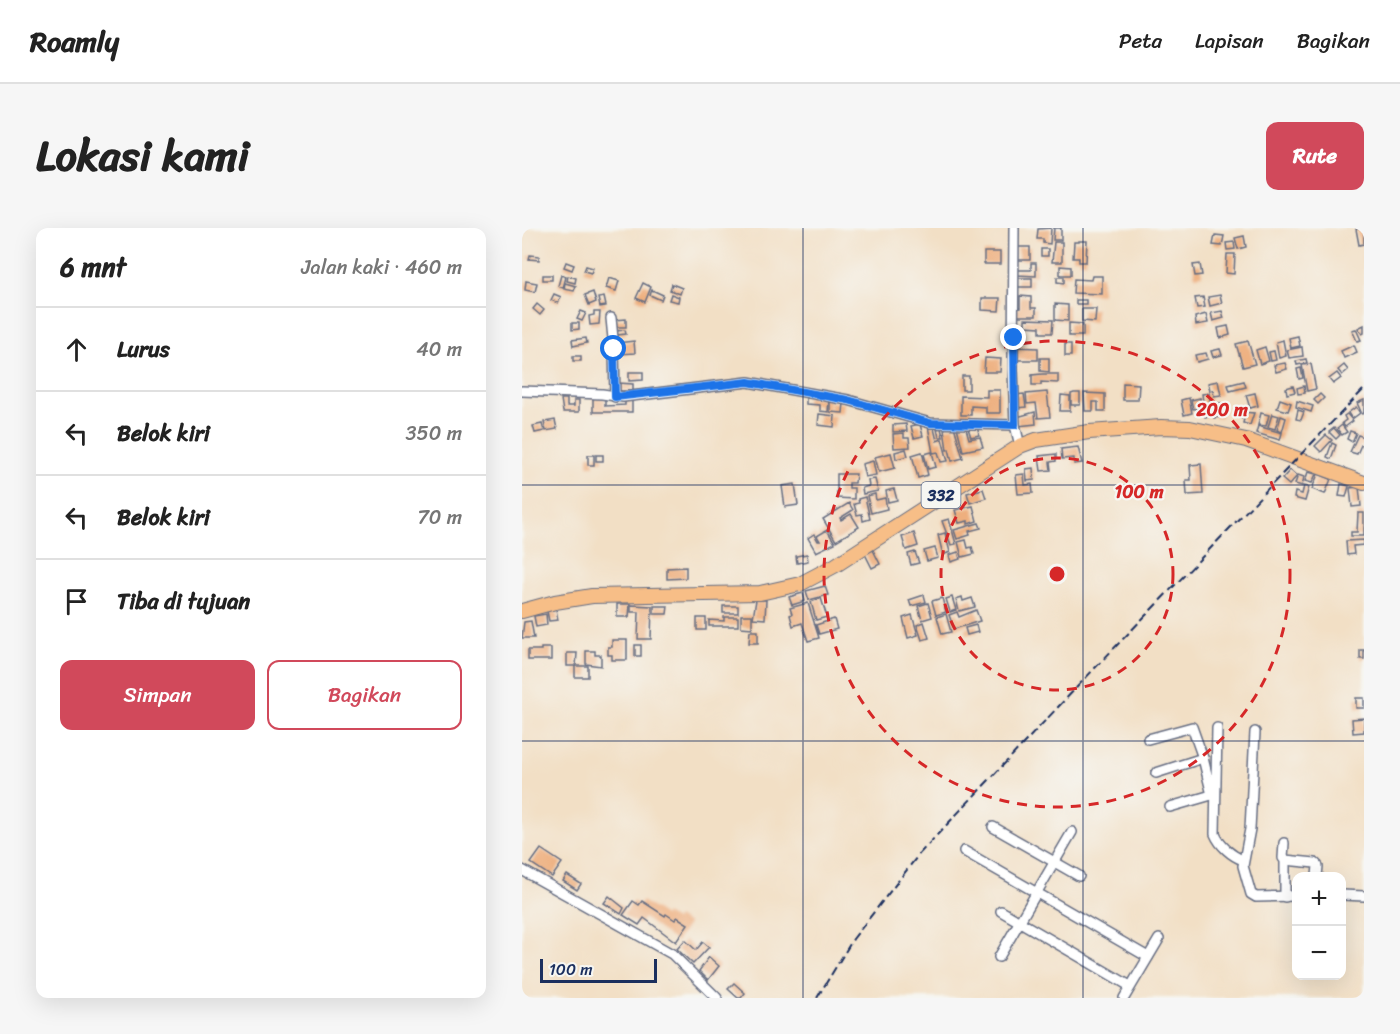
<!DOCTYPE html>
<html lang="id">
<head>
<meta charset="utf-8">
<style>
  body { margin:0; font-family:Sriracha,sans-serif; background:#f6f6f6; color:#222 }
  .controls { position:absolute; right:18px; bottom:18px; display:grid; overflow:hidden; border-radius:12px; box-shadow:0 6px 24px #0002 }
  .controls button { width:54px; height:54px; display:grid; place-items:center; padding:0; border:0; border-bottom:2px solid #e0e0e0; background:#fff; color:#222; font:30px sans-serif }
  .scale { position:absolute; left:18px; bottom:15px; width:117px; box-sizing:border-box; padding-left:6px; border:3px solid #1b2f5e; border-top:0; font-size:16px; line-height:21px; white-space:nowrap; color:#1b2f5e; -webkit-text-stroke:4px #f6f6f2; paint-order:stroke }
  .stop { position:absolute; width:18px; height:18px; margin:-14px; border:4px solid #1a73e8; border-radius:50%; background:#fff }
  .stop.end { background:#1a73e8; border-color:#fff; box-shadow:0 2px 6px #0008 }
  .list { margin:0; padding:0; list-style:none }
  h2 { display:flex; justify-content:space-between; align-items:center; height:78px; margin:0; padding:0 24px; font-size:26px }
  h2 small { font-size:20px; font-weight:400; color:#767676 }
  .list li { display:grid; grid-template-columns:39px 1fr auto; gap:18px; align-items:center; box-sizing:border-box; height:84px; padding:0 24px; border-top:2px solid #e0e0e0 }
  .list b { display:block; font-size:22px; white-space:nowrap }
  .list em { font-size:20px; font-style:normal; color:#767676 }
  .actions { display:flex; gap:12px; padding:18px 24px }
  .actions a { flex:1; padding:14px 0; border:2px solid #d1495b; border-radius:12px; text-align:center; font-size:21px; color:#d1495b }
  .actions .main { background:#d1495b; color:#fff }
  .icon { flex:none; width:33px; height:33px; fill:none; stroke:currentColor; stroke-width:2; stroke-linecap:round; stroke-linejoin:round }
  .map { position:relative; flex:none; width:842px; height:770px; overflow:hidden; border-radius:12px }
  header { display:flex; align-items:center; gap:36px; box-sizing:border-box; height:84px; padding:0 30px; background:#fff; border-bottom:2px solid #e0e0e0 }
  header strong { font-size:28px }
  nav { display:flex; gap:33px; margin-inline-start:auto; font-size:21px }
  .intro { display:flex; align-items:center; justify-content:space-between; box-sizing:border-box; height:144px; padding:0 36px }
  h1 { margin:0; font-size:42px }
  .button { padding:15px 27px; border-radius:12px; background:#d1495b; color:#fff; font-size:21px; font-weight:700 }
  main { display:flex; gap:36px; padding:0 36px }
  aside { flex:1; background:#fff; border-radius:12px; box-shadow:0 6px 24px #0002 }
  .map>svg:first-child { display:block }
</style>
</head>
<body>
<header>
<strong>Roamly</strong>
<nav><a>Peta</a><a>Lapisan</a><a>Bagikan</a></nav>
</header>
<div class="intro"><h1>Lokasi kami</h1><a class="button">Rute</a></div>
<main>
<aside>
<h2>6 mnt<small>Jalan kaki · 460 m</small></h2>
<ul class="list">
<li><svg class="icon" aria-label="ahead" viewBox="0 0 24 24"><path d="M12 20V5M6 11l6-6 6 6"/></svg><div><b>Lurus</b></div><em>40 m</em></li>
<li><svg class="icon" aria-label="left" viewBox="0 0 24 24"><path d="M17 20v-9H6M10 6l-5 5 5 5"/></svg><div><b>Belok kiri</b></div><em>350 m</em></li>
<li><svg class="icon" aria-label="left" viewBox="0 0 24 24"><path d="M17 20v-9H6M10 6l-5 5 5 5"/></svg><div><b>Belok kiri</b></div><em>70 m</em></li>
<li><svg class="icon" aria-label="arrive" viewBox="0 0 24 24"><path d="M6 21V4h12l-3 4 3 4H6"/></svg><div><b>Tiba di tujuan</b></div></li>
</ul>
<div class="actions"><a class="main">Simpan</a><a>Bagikan</a></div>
</aside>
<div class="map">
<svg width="842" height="770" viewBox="0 0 842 770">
  <rect width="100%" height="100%" fill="#f6f6f2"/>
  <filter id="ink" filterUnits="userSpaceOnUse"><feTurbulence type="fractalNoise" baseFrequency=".0167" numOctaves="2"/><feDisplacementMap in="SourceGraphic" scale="12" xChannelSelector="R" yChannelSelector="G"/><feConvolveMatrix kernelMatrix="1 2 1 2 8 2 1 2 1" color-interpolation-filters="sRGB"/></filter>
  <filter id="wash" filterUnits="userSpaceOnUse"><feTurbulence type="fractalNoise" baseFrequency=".008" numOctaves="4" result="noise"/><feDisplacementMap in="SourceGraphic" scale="24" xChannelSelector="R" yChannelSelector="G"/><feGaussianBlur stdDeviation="1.35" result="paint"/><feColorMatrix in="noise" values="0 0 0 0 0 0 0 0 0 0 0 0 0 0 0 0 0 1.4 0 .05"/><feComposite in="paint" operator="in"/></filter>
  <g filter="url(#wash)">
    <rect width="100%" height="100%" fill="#f2dfc5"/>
    <g id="blocks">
      <!-- building -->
      <g fill="#eeaf7e">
        <path d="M529,0L528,16L521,15V11H515L516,1Z"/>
        <path d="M532,0H539V12H531Z"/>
        <path d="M842,0V16L837,17L834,1Z"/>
        <path d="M693,7L702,8L700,18L691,17Z"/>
        <path d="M722,8L724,19L716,21L713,10Z"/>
        <path d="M557,13H565L564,34H557V30H551L552,14H557Z"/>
        <path d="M532,14H540V34H530Z"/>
        <path d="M712,14L713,21L705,22L704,15Z"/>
        <rect x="496" y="19" width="12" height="13"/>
        <rect x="519" y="21" width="7" height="7"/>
        <rect x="462" y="24" width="16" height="12"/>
        <path d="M705,26H713L712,46L704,45Z"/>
        <path d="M8,27L17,28V32L7,31Z"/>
        <path d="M44,34L52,37L50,42L42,39Z"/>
        <path d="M509,35H514V48L494,47V42H509Z"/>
        <path d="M678,36L680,47L673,48L671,37Z"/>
        <path d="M64,38L71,40L69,45L62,43Z"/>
        <path d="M538,38L549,39V47H538Z"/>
        <rect x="21" y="47" width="9" height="5"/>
        <path d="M39,47L44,49L41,60L36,58Z"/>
        <path d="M46,48L54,50L53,55L45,53Z"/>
        <path d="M570,48H580V66L551,65L552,51L569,52Z"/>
        <path d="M535,49H542V55L535,54Z"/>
        <path d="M87,50L97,53L94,63L84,60Z"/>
        <rect x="495" y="50" width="15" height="9"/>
        <path d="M4,53L15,55L13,64L3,62Z"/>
        <path d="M43,55L54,58L52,63L42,61Z"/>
        <path d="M121,55L129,59L123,74L114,70Z"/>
        <path d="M150,56L160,60L158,66L148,62Z"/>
        <path d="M130,62L141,67L139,72L128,67Z"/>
        <path d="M71,64L74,74L67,77L63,67Z"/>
        <path d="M32,66L39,69L36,75L29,72Z"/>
        <path d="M149,66L157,69L156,74L147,72Z"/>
        <path d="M698,67L700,75L688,78L686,69Z"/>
        <path d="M498,68L509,69V80H514V88H494V80H498Z"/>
        <path d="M82,69L84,78L78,79L76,70Z"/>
        <path d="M681,69L683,79L675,80L673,70Z"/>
        <path d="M460,70H478L477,83L460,82Z"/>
        <rect x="554" y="72" width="10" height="4"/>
        <path d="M15,76L22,82L18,87L11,81Z"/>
        <path d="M533,76L546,77V93L533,92Z"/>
        <path d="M560,81H574L573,94L560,93Z"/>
        <path d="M59,83L64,85L60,93L55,91Z"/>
        <path d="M700,83L702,90L691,93L689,85Z"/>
        <path d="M72,84H78L77,96L68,97L67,88L72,87Z"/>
        <path d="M684,86L686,95L674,97L673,89Z"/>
        <path d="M104,91V99H93V92Z"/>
        <path d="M503,91L531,92L530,105H518V99L503,98Z"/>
        <path d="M50,95H57V101L50,102Z"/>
        <path d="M547,95L561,96V108H547Z"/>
        <path d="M842,97V105L840,106L836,100Z"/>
        <path d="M706,98L708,107L698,110L696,100Z"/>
        <path d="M834,101L839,112L835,113L830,102Z"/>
        <path d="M103,102L104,106L95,107L94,103Z"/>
        <path d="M776,108L778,118L769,120L767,110Z"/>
        <path d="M64,110L65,115L51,118L50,112Z"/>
        <path d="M761,112L764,128L757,130L754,114Z"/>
        <path d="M112,113L113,125L96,126L95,115Z"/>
        <path d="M726,113L733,136L721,139L714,116Z"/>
        <rect x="543" y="116" width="6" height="12"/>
        <path d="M832,117L835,124L822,130L819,123Z"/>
        <path d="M492,119L516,120V132H492Z"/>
        <path d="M743,119L747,133L738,136L734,122Z"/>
        <path d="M780,119L781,128L767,130L765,122Z"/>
        <path d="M698,121L700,127L691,129L689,123Z"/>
        <path d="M752,123L754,132L749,133L747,124Z"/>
        <path d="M684,125L686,131L675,134L673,127Z"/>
        <rect x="51" y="128" width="8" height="5"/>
        <path d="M463,130L479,131L478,144H462Z"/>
        <path d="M518,130H527V144L518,143Z"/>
        <path d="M784,131L785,135L775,137L774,133Z"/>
        <path d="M763,135L765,141L754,144L752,137Z"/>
        <path d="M789,136L794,161L785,163L780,137Z"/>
        <path d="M822,137L826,142L820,147L816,142Z"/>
        <path d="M779,140L781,150L777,151L775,141Z"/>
        <path d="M107,144H121V152L107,153Z"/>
        <path d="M815,145L819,150L811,156L807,151Z"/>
        <path d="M520,146H536V155L519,154V157H510V147Z"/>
        <rect x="440" y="148" width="7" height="14"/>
        <path d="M696,153L699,167L692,168L691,162L688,163L686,155Z"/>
        <path d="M722,153L724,159L708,163L706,157Z"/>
        <path d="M96,155L111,156V163H96Z"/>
        <path d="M601,155L617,156L616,172H601Z"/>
        <path d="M771,158L773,164L765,166L764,160Z"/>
        <path d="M782,158L783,165L776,166L775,160Z"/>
        <path d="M465,162H478V185H464V179L449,178V187H439V168L465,169Z"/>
        <path d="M525,164L528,189L516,190L514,175L505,176L504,166Z"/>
        <path d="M552,165H558V177H549V166Z"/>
        <path d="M562,165L583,166V183H576V174H571V183H563Z"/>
        <path d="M687,165L690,188L683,189L680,166Z"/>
        <path d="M733,165L736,178L728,180L724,167Z"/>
        <path d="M502,166L504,179L494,180L493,167Z"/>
        <path d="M798,166L802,170L796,176L792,172Z"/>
        <path d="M539,167L548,168V183H538Z"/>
        <path d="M284,168L307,171L306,184L298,183V177L284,176Z"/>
        <path d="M71,169L83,170V178L103,177V172H110V184H71Z"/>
        <path d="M667,170L670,185L662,187L659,172Z"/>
        <path d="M678,170L680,180L671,181L669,172Z"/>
        <path d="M39,171H45V178H52V172H57V184H41Z"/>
        <path d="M758,171L769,175L766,183L755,180Z"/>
        <path d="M842,172V185L840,186L835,175Z"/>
        <path d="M775,173L791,178L789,184L774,179Z"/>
        <path d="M308,174L322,175L321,185L308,184Z"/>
        <path d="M692,175H699V189L692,190Z"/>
        <path d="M834,179L838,185L830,191L826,185Z"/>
        <path d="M776,182L782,184L779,192L774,191Z"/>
        <path d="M513,184L514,196L496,198L495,189Z"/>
        <path d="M719,184L732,185L728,197L721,195L722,191L717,190Z"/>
        <path d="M739,185L747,187L744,198L736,197Z"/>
        <path d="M297,186L313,188L312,199L296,197Z"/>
        <path d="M750,186L757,188L753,201L746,199Z"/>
        <path d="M825,186L831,193L823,199L820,195L824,192L822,188Z"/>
        <path d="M759,188L764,190L760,204L755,202Z"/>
        <path d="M33,192L35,201L24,203L22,194Z"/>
        <path d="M20,196L22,203L13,205L11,198Z"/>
        <path d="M384,196L385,203L371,204V197Z"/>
        <path d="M398,196L401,208L392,210L389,198Z"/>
        <path d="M411,196L415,213L420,211L426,233L419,234L416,224L411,225L406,198Z"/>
        <path d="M443,197L447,211L458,209L461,219L441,223L435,199Z"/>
        <path d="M820,197L825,204L820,207L815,201Z"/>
        <path d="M432,198L441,230L430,233L427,221L425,222L422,201Z"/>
        <path d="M455,198L457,207L449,209L446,200Z"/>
        <path d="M736,198L760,205L758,212L734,205Z"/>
        <path d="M419,200L421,209H417L415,201Z"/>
        <path d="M812,200L818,207L814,211L807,204Z"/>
        <path d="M828,203L834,205L830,214L825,211Z"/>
        <path d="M382,205V210H387L388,219L372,220L371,206Z"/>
        <path d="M804,207L810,212L799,224L793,218Z"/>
        <path d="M836,207L842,209V219L839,217L835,226L828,224Z"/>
        <path d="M810,215L814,217L809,231L805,229Z"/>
        <path d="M556,219L560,235L552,236V230L540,231L539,221Z"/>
        <path d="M384,221L386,228L374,231L373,224Z"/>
        <path d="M400,224L406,247L396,250L390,227Z"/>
        <path d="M410,224L414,239L406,241L402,226Z"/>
        <path d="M369,225L373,240L357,244L353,229Z"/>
        <path d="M534,226V233L528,234L529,242L519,243L517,228Z"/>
        <rect x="66" y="227" width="6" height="10"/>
        <rect x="74" y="227" width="7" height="6"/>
        <path d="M351,233L354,247L343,249L340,236Z"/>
        <path d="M679,236L681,266L665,267L664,252H669L668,237Z"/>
        <path d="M511,240L512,252L505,253L504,241Z"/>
        <path d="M768,242L775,248L767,257L760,251Z"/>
        <path d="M786,244L794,246L790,255L783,253Z"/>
        <path d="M315,246H334L333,255H327V260H332V271L315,270Z"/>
        <path d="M502,246L503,257L510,256L511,265L496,266L494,247Z"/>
        <path d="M796,246L809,251L803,266L790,261Z"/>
        <path d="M776,247L782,249L780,258L773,256Z"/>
        <path d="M353,251L356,263L341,266L340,260L347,258L346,252Z"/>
        <path d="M273,256L276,277L263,279L260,258Z"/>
        <path d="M819,256L827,258L824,269L817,268Z"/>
        <path d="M782,258L787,259L783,273L772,270L773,264L780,266Z"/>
        <path d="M837,259L839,278L830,279L828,260Z"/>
        <path d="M372,261L375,272L366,274L364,263Z"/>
        <path d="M461,261L464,270L448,275L445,265Z"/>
        <path d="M353,266L354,272L363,270L365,281L349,285L345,268Z"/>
        <path d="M343,269L348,291L341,293L340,286L335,287L332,276L337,275L336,271Z"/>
        <path d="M327,275L331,282L318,290L319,292L329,286L337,299L314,313L301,291Z"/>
        <path d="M451,278L455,293L446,296V293L437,295L433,282Z"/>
        <path d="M836,285H842V308H829V304H835Z"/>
        <path d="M427,291L434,316L429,317L420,293Z"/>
        <path d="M457,295L459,300L447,303L448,307L435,311L432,302Z"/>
        <path d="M305,302L313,315L294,324L286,310L292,306L296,313H298L295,308Z"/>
        <path d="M392,305L396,318L384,322L380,309Z"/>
        <path d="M423,305L428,324L421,327L416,307Z"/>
        <path d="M444,312L446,320L450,319L452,326L440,329L436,314Z"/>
        <path d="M842,312V317L831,318L832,326L825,327L824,313Z"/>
        <path d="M413,320L416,330L405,333L402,323Z"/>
        <path d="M351,322L358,336L350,340L343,326Z"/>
        <path d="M393,324L397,335L389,337L386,326Z"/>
        <path d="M436,324L438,331L429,334L427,327Z"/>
        <path d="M285,326L286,333L275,335L274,328Z"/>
        <path d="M164,339V350L145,351V340Z"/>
        <path d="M303,358L306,367L287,372L284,363Z"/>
        <path d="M281,365L283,373L270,377L267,369Z"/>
        <path d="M402,367L404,374L389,378L387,372Z"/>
        <path d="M430,369L434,382L428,384L424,371Z"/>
        <path d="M440,369L441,373L450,370L453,379L437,383L434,371Z"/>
        <path d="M299,370L305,389L294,392L289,374Z"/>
        <path d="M420,370L424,384L414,387L410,373Z"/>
        <path d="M234,372H244L243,391L231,390Z"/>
        <path d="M286,375L297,410L286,413L280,395L271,398L268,387L270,386L268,380Z"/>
        <path d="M406,375L410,389L400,392L396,378Z"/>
        <path d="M95,376H108L107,389H95Z"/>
        <path d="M109,377L130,378L129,411H116L117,384H109Z"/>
        <path d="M132,378H146L145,386H132Z"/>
        <rect x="201" y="378" width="15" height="7"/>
        <path d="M34,381L36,392L27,393L25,383Z"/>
        <path d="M454,382L458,393L432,401L427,387L435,384L437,389Z"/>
        <path d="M24,386L25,397L14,399L12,388Z"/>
        <path d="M424,386L429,404L420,406L415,389Z"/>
        <path d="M219,387H230V400L219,399Z"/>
        <path d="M390,387L396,407L386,410L381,390Z"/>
        <path d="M202,389H216V398H187V392L202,393Z"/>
        <rect x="175" y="390" width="9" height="12"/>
        <path d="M312,391L315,401L297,406L294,397Z"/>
        <path d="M9,393L12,410H0L2,394Z"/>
        <path d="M402,394L407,410L400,412L395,397Z"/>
        <path d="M454,397L456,404L445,407L443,400Z"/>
        <path d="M228,403H236V415H227Z"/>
        <path d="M90,412H105V432H90V427H86V419H90Z"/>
        <rect x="113" y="417" width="6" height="11"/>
        <path d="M19,420H29V432H6V422H19Z"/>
        <rect x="838" y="422" width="4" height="9"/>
        <path d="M64,423H73V427H79V438L64,436Z"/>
        <path d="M45,425H55L54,438H66V449H53V438H45Z"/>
        <rect x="834" y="470" width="8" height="10"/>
        <path d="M842,490V504L831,505L830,491Z"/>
        <path d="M19,621L40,635L30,649L9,635Z"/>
        <path d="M45,647L59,656L55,662L41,653Z"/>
        <path d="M87,668L102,680L99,686L82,675Z"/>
        <path d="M111,673L117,677L120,673L143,688L144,686L153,692L155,689L166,696L154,714L122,690L117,697L101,687Z"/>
        <path d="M163,712L174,722L181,714L187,719L171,736L155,721Z"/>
        <path d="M187,729L197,738L186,752L177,743Z"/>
        <path d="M212,755L223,765L219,770H216L206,761Z"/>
      </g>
    </g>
  </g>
  <g filter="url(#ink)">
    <use href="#blocks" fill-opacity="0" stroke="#666d82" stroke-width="1.5"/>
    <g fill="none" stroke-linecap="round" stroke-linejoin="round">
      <defs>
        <g id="minor">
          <path d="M492,0L491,141L493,197L498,218"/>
          <path d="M89,90L92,121L93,169"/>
          <path d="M0,163L80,166L101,169L226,154L326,172L408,195L493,197"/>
          <path d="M695,500L693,606C698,618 710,628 721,632"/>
          <path d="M733,504L728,601L721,638L729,666L734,669L774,668"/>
          <path d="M626,511L670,499L681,530"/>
          <path d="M634,545L681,530L690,567"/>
          <path d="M648,579L693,566"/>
          <path d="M471,599L557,648"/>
          <path d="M762,615L761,630L763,632L793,635L796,638L795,648"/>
          <path d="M442,623L626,729"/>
          <path d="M0,642L150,726L195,770"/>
          <path d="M820,667L842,668"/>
          <path d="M763,669V632"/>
          <path d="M479,683L608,758"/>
          <path d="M477,729L550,604"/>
          <path d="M602,770L637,711"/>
        </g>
        <path id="primary" d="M0,383L33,374L70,368L238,365L278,356L314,337L498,218L514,212L567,204L639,199L668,200L724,212L842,255"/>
      </defs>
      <!-- minor casing -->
      <use href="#minor" stroke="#666d82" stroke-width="12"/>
      <!-- primary casing -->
      <use href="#primary" stroke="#666d82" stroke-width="16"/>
      <!-- minor -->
      <use href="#minor" stroke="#fff" stroke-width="9"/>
      <!-- primary -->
      <use href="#primary" stroke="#f7be87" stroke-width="14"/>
      <!-- rail -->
      <path stroke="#1b2f5e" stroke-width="2" stroke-dasharray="9 4.5" stroke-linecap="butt" d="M295,770L331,711L398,625L573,440L842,161"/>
    </g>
  </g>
  <g fill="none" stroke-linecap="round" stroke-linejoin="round" filter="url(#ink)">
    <!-- route -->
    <path stroke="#1a73e8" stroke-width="8" d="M92,121L93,169L226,154L326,172L408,195L493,197L492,110"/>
  </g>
  <!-- grid -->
  <path fill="none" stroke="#1b2f5e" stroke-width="1.5" stroke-opacity="0.55" d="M281,0V770M561,0V770M0,257H842M0,513H842"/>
  <!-- distance rings -->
  <g fill="none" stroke="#d62828" stroke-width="3" stroke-dasharray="10 8">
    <circle cx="535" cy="346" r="116"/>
    <circle cx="535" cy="346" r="233"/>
  </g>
  <g text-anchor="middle" stroke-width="4.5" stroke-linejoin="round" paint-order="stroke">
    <!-- shield labels -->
    <rect fill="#f6f6f2" stroke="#5d6b8a" stroke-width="1.5" x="399.5" y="254" width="39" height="26" rx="4.5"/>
    <g font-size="16" font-weight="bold" fill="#1b2f5e">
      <text x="419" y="273">332</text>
    </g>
  </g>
  <circle cx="535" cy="346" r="9" fill="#d62828" stroke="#f6f6f2" stroke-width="3"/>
  <g font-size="18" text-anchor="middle" font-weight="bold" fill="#d62828" stroke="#f6f6f2" stroke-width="4.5" stroke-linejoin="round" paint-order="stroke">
    <text x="700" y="188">200 m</text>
    <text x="617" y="270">100 m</text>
  </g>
</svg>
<div class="controls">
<button>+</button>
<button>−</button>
</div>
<div class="scale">100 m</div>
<div class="stop" style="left:92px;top:121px"></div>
<div class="stop end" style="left:492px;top:110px"></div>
</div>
</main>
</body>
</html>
